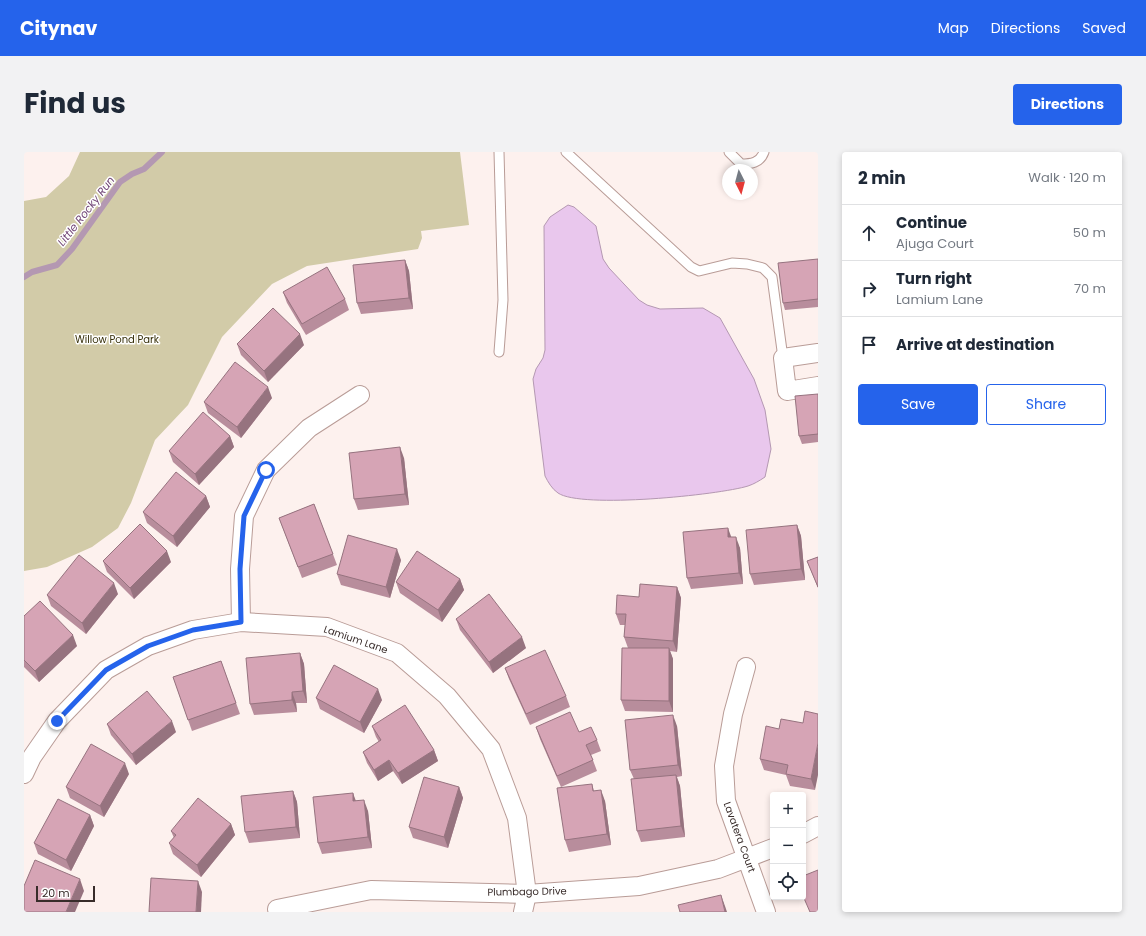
<!DOCTYPE html>
<html lang="en">
<head>
<meta charset="utf-8">
<style>
  body { margin:0; font-family:Poppins,sans-serif; background:#f2f2f3; color:#1f2937 }
  .controls { position:absolute; right:12px; bottom:12px; display:grid; overflow:hidden; border-radius:4px; box-shadow:0 2px 6px #0003 }
  .controls button { width:36px; height:36px; display:grid; place-items:center; padding:0; border:0; border-bottom:1px solid #e0e1e3; background:#fff; color:#1f2937; font:20px sans-serif }
  .compass { position:absolute; left:698px; top:12px; width:36px; height:36px; border-radius:50%; background:#fff; box-shadow:0 2px 6px #0003; rotate:174deg }
  .scale { position:absolute; left:12px; bottom:10px; width:59px; box-sizing:border-box; padding-left:4px; border:2px solid #382c2a; border-top:0; font-size:11px; line-height:14px; white-space:nowrap; color:#382c2a; -webkit-text-stroke:3px #fff; paint-order:stroke }
  .stop { position:absolute; width:12px; height:12px; margin:-9px; border:3px solid #2563eb; border-radius:50%; background:#fff }
  .stop.end { background:#2563eb; border-color:#fff; box-shadow:0 1px 4px #0008 }
  .list { margin:0; padding:0; list-style:none }
  h2 { display:flex; justify-content:space-between; align-items:center; height:52px; margin:0; padding:0 16px; font-size:17px }
  h2 small { font-size:13px; font-weight:400; color:#747a83 }
  .list li { display:grid; grid-template-columns:26px 1fr auto; gap:12px; align-items:center; box-sizing:border-box; height:56px; padding:0 16px; border-top:1px solid #e0e1e3 }
  .list b { display:block; font-size:15px; white-space:nowrap }
  .list p { margin:0; font-size:13px; white-space:nowrap; color:#747a83 }
  .list em { font-size:13px; font-style:normal; color:#747a83 }
  .actions { display:flex; gap:8px; padding:12px 16px }
  .actions a { flex:1; padding:9px 0; border:1px solid #2563eb; border-radius:4px; text-align:center; font-size:14px; color:#2563eb }
  .actions .main { background:#2563eb; color:#fff }
  .icon { flex:none; width:22px; height:22px; fill:none; stroke:currentColor; stroke-width:2; stroke-linecap:round; stroke-linejoin:round }
  .map { position:relative; flex:none; width:794px; height:760px; overflow:hidden; border-radius:4px }
  header { display:flex; align-items:center; gap:24px; box-sizing:border-box; height:56px; padding:0 20px; background:#2563eb; color:#fff }
  header strong { font-size:19px }
  nav { display:flex; gap:22px; margin-inline-start:auto; font-size:14px }
  .intro { display:flex; align-items:center; justify-content:space-between; box-sizing:border-box; height:96px; padding:0 24px }
  h1 { margin:0; font-size:28px }
  .button { padding:10px 18px; border-radius:4px; background:#2563eb; color:#fff; font-size:14px; font-weight:700 }
  main { display:flex; gap:24px; padding:0 24px }
  aside { flex:1; background:#fff; border-radius:4px; box-shadow:0 2px 6px #0003 }
  .map>svg:first-child { display:block }
</style>
</head>
<body>
<header>
<strong>Citynav</strong>
<nav><a>Map</a><a>Directions</a><a>Saved</a></nav>
</header>
<div class="intro"><h1>Find us</h1><a class="button">Directions</a></div>
<main>
<div class="map">
<svg width="794" height="760" viewBox="0 0 794 760">
  <rect width="100%" height="100%" fill="#fdf1ee"/>
  <!-- green -->
  <path fill="#d2cba8" d="M56,0H436L445,73L397,79L398,86L394,97L283,114L248,132L198,185L164,253L131,288L107,351L94,376L68,395L23,415L0,419V49L22,45L45,24Z"/>
  <!-- water -->
  <path fill="#e9c7ed" stroke="#b498b2" d="M544,53L550,55L572,74L579,107L585,116L615,148L623,153L636,157L679,156L696,166L730,227L741,258L747,297L741,325C735,329 730,332 724,334C695,343 557,357 534,341C528,337 524,330 521,324L509,227L512,217L519,206L521,198L520,74L526,65Z"/>
  <g fill="none" stroke-linecap="round" stroke-linejoin="round">
    <!-- stream -->
    <path stroke="#b498b2" stroke-width="6" d="M0,125L8,120L33,113L48,97L96,30L108,22L120,17L138,0"/>
    <defs>
      <g id="service">
        <path d="M475,0L479,148L475,200"/>
        <path d="M542,0L667,115L675,119L708,111L723,112L739,116L748,125L759,206"/>
        <path d="M705,0L717,12C727,12 736,11 740,0"/>
      </g>
      <g id="minor">
        <path d="M794,201L759,206L763,239L794,234"/>
        <path d="M217,470L216,417L220,364L242,318L285,276L336,243"/>
        <path d="M722,515L709,562L700,614L702,649L742,760"/>
        <path d="M0,622L8,605L33,569L82,518L124,494L169,478L217,470L303,475L373,501L423,544L467,597L493,666L503,742L499,760"/>
        <path d="M779,682L794,674"/>
        <path d="M253,757L347,738L503,742L615,734L694,717L749,696"/>
      </g>
    </defs>
    <!-- service casing -->
    <use href="#service" stroke="#b99c97" stroke-width="11"/>
    <!-- minor casing -->
    <use href="#minor" stroke="#b99c97" stroke-width="20"/>
    <!-- service -->
    <use href="#service" stroke="#fff" stroke-width="9"/>
    <!-- minor -->
    <use href="#minor" stroke="#fff" stroke-width="18"/>
  </g>
  <!-- wall -->
  <g fill="#b88d9c">
    <path d="M794,107V155L761,158L759,151Z"/>
    <path d="M381,108L385,119L389,157L337,162L333,151Z"/>
    <path d="M259,140L321,147L325,158L282,183L263,151Z"/>
    <path d="M213,192L280,193L244,230L217,203Z"/>
    <path d="M794,242V290L778,292L775,284Z"/>
    <path d="M248,246L217,286L184,261L180,250Z"/>
    <path d="M206,284L210,295L175,333L149,310L145,299Z"/>
    <path d="M380,306L385,353L334,358L330,347Z"/>
    <path d="M182,344L186,355L153,395L123,371L119,360Z"/>
    <path d="M290,352L313,413L278,426L255,366Z"/>
    <path d="M773,373L777,384L781,428L730,433L726,422Z"/>
    <path d="M707,385L716,396L719,432L667,437L663,426Z"/>
    <path d="M794,405V436L783,409Z"/>
    <path d="M377,408L366,446L317,433L313,422Z"/>
    <path d="M79,409L147,410L110,447L83,420Z"/>
    <path d="M436,427L440,438L418,470L376,441L372,430Z"/>
    <path d="M653,435L657,446L653,500L646,499L649,507V560L601,559L597,548L604,496L600,485L601,473H596L592,462L615,445Z"/>
    <path d="M94,442L62,482L27,454L23,443Z"/>
    <path d="M0,464L53,494L15,530L0,515Z"/>
    <path d="M432,467L502,496L469,521L436,478Z"/>
    <path d="M276,501L280,512L283,551H272L273,560L230,563L226,552Z"/>
    <path d="M197,509L216,562L168,579L149,525Z"/>
    <path d="M481,516L542,544L546,555L506,573L485,527Z"/>
    <path d="M292,546L358,548L340,581L296,557Z"/>
    <path d="M779,571L791,638L766,634L762,623L740,618L736,607Z"/>
    <path d="M83,572L152,580L112,613L87,583Z"/>
    <path d="M348,574L410,598L414,609L378,632L369,619L354,629L343,611L339,600L355,590L352,585Z"/>
    <path d="M653,574L658,624L653,625L656,634L661,685L617,690L613,679L610,627L606,618Z"/>
    <path d="M512,575L573,588L577,599L567,603L573,619L537,635L516,587Z"/>
    <path d="M105,622L80,665L46,646L42,635Z"/>
    <path d="M568,632L570,639L581,649L587,693L545,700L541,688Z"/>
    <path d="M435,635L439,646L424,696L389,686L385,675Z"/>
    <path d="M269,639L273,650L276,686L225,691L221,680Z"/>
    <path d="M329,641L331,649L344,659L348,696L298,702L294,691Z"/>
    <path d="M66,663L70,674L47,719L14,702L10,691Z"/>
    <path d="M207,672L211,683L177,725L149,702L145,691L150,686L147,679Z"/>
  </g>
  <!-- shaded-wall -->
  <g fill="#96737f">
    <path d="M381,108L385,119L389,157L385,146Z"/>
    <path d="M276,182L280,193L244,230L240,219Z"/>
    <path d="M244,235L248,246L217,286L213,275Z"/>
    <path d="M206,284L210,295L175,333L171,322Z"/>
    <path d="M376,295L380,306L385,353L381,342Z"/>
    <path d="M182,344L186,355L153,395L149,384Z"/>
    <path d="M773,373L777,384L781,428L777,417Z"/>
    <path d="M704,376L708,387L704,385Z"/>
    <path d="M712,385L716,396L719,432L715,421Z"/>
    <path d="M373,397L377,408L366,446L362,435Z"/>
    <path d="M143,399L147,410L110,447L106,436Z"/>
    <path d="M436,427L440,438L418,470L414,458Z"/>
    <path d="M90,431L94,442L62,482L58,471Z"/>
    <path d="M653,435L657,446L653,500L649,489Z"/>
    <path d="M49,483L53,494L15,530L11,519Z"/>
    <path d="M498,485L502,496L469,521L465,510Z"/>
    <path d="M645,496L649,507V560L645,549Z"/>
    <path d="M276,501L280,512L283,551L279,539Z"/>
    <path d="M354,537L358,548L340,581L336,570Z"/>
    <path d="M268,540L272,551L273,560L268,548Z"/>
    <path d="M649,563L653,574L658,624L654,613Z"/>
    <path d="M148,569L152,580L112,613L108,602Z"/>
    <path d="M794,591V623L791,638L787,627Z"/>
    <path d="M410,598L414,609L378,632L374,621Z"/>
    <path d="M365,608L369,619L354,629L350,618Z"/>
    <path d="M101,611L105,622L80,665L76,654Z"/>
    <path d="M652,623L656,634L661,685L657,674Z"/>
    <path d="M435,635L439,646L424,696L420,685Z"/>
    <path d="M577,638L581,649L587,693L583,682Z"/>
    <path d="M269,639L273,650L276,686L272,675Z"/>
    <path d="M329,641L333,652L329,649Z"/>
    <path d="M340,648L344,659L348,696L344,685Z"/>
    <path d="M66,663L70,674L47,719L42,708Z"/>
    <path d="M207,672L211,683L177,725L173,713Z"/>
    <path d="M56,727L60,739L51,760H42Z"/>
    <path d="M174,729L178,740L177,760H172Z"/>
    <path d="M697,743L701,754L703,760H701Z"/>
  </g>
  <!-- building -->
  <g fill="#d6a4b5" stroke="#96737f">
    <path d="M794,107V147L759,151L754,111Z"/>
    <path d="M381,108L385,146L333,151L329,113Z"/>
    <path d="M303,115L321,147L278,172L259,140Z"/>
    <path d="M249,156L276,182L240,219L213,192Z"/>
    <path d="M211,210L244,235L213,275L180,250Z"/>
    <path d="M794,242V282L775,284L771,244Z"/>
    <path d="M179,260L206,284L171,322L145,299Z"/>
    <path d="M376,295L381,342L330,347L325,301Z"/>
    <path d="M152,320L182,344L149,384L119,360Z"/>
    <path d="M290,352L309,402L274,415L255,366Z"/>
    <path d="M116,372L143,399L106,436L79,409Z"/>
    <path d="M773,373L777,417L726,422L722,378Z"/>
    <path d="M704,376V385H712L715,421L663,426L659,380Z"/>
    <path d="M324,383L373,397L362,435L313,422Z"/>
    <path d="M393,399L436,427L414,458L372,430Z"/>
    <path d="M55,403L90,431L58,471L23,443Z"/>
    <path d="M794,405V435L783,409Z"/>
    <path d="M616,432L653,435L649,489L600,485L602,462H592L593,443L615,445Z"/>
    <path d="M465,442L498,485L465,510L432,467Z"/>
    <path d="M16,449L49,483L11,519L0,508V464Z"/>
    <path d="M598,496H645V549L597,548Z"/>
    <path d="M521,498L542,544L502,562L481,516Z"/>
    <path d="M276,501L279,539L268,540V548L226,552L222,506Z"/>
    <path d="M197,509L212,551L164,568L149,525Z"/>
    <path d="M310,513L354,537L336,570L292,546Z"/>
    <path d="M123,539L148,569L108,602L83,572Z"/>
    <path d="M381,553L410,598L374,621L365,608L350,618L339,600L357,588L348,574Z"/>
    <path d="M781,559L794,562V591L787,627L762,622L764,613L736,607L742,574L755,577L757,567L779,571Z"/>
    <path d="M546,560L555,580L567,575L573,588L562,593L569,608L533,624L512,575Z"/>
    <path d="M649,563L654,613L606,618L601,568Z"/>
    <path d="M67,592L101,611L76,654L42,635Z"/>
    <path d="M652,623L657,674L613,679L607,627Z"/>
    <path d="M400,625L435,635L420,685L385,675Z"/>
    <path d="M568,632L569,639L577,638L583,682L541,688L533,636Z"/>
    <path d="M269,639L272,675L221,680L217,644Z"/>
    <path d="M329,641V649L340,648L344,685L294,691L289,645Z"/>
    <path d="M174,646L207,672L173,713L145,691L152,683L147,679Z"/>
    <path d="M34,647L66,663L42,708L10,691Z"/>
    <path d="M11,708L56,727L42,760H0V734Z"/>
    <path d="M794,718V760H786L779,744V724Z"/>
    <path d="M127,726L174,729L172,760H125Z"/>
    <path d="M697,743L701,760H656L654,753Z"/>
  </g>
  <g fill="none" stroke-linecap="round" stroke-linejoin="round">
    <!-- route -->
    <path stroke="#2563eb" stroke-width="5" d="M33,569L82,518L124,494L169,478L217,470L216,417L220,364L242,318"/>
  </g>
  <g text-anchor="middle" stroke-width="3" stroke-linejoin="round" paint-order="stroke">
    <!-- park labels -->
    <g font-size="10" fill="#352e07" stroke="#fff">
      <text x="93" y="191">Willow Pond Park</text>
    </g>
    <!-- street labels -->
    <g font-size="10" fill="#382c2a" stroke="#fff">
      <text transform="translate(332 487) rotate(19)" y="4">Lamium Lane</text>
      <text transform="translate(716 685) rotate(70)" y="4">Lavatera Court</text>
      <text transform="translate(503 739) rotate(-1)" y="4">Plumbago Drive</text>
    </g>
    <!-- water labels -->
    <g font-size="11" font-style="italic" fill="#704576" stroke="#fff">
      <text transform="translate(62 59) rotate(-52)" y="4">Little Rocky Run</text>
    </g>
  </g>
</svg>
<div class="controls">
<button>+</button>
<button>−</button>
<button><svg class="icon" aria-label="locate" viewBox="0 0 24 24"><circle cx="12" cy="12" r="6"/><path d="M12 2v4M12 18v4M2 12h4M18 12h4"/></svg></button>
</div>
<svg class="compass" viewBox="-18 -18 36 36"><path d="M0-13l5 13h-10z" fill="#e53935"/><path d="M0 13l5-13h-10z" fill="#747a83"/></svg>
<div class="scale">20 m</div>
<div class="stop" style="left:242px;top:318px"></div>
<div class="stop end" style="left:33px;top:569px"></div>
</div>
<aside>
<h2>2 min<small>Walk · 120 m</small></h2>
<ul class="list">
<li><svg class="icon" aria-label="ahead" viewBox="0 0 24 24"><path d="M12 20V5M6 11l6-6 6 6"/></svg><div><b>Continue</b><p>Ajuga Court</p></div><em>50 m</em></li>
<li><svg class="icon" aria-label="right" viewBox="0 0 24 24"><path d="M7 20v-9h11M14 6l5 5-5 5"/></svg><div><b>Turn right</b><p>Lamium Lane</p></div><em>70 m</em></li>
<li><svg class="icon" aria-label="arrive" viewBox="0 0 24 24"><path d="M6 21V4h12l-3 4 3 4H6"/></svg><div><b>Arrive at destination</b></div></li>
</ul>
<div class="actions"><a class="main">Save</a><a>Share</a></div>
</aside>
</main>
</body>
</html>
